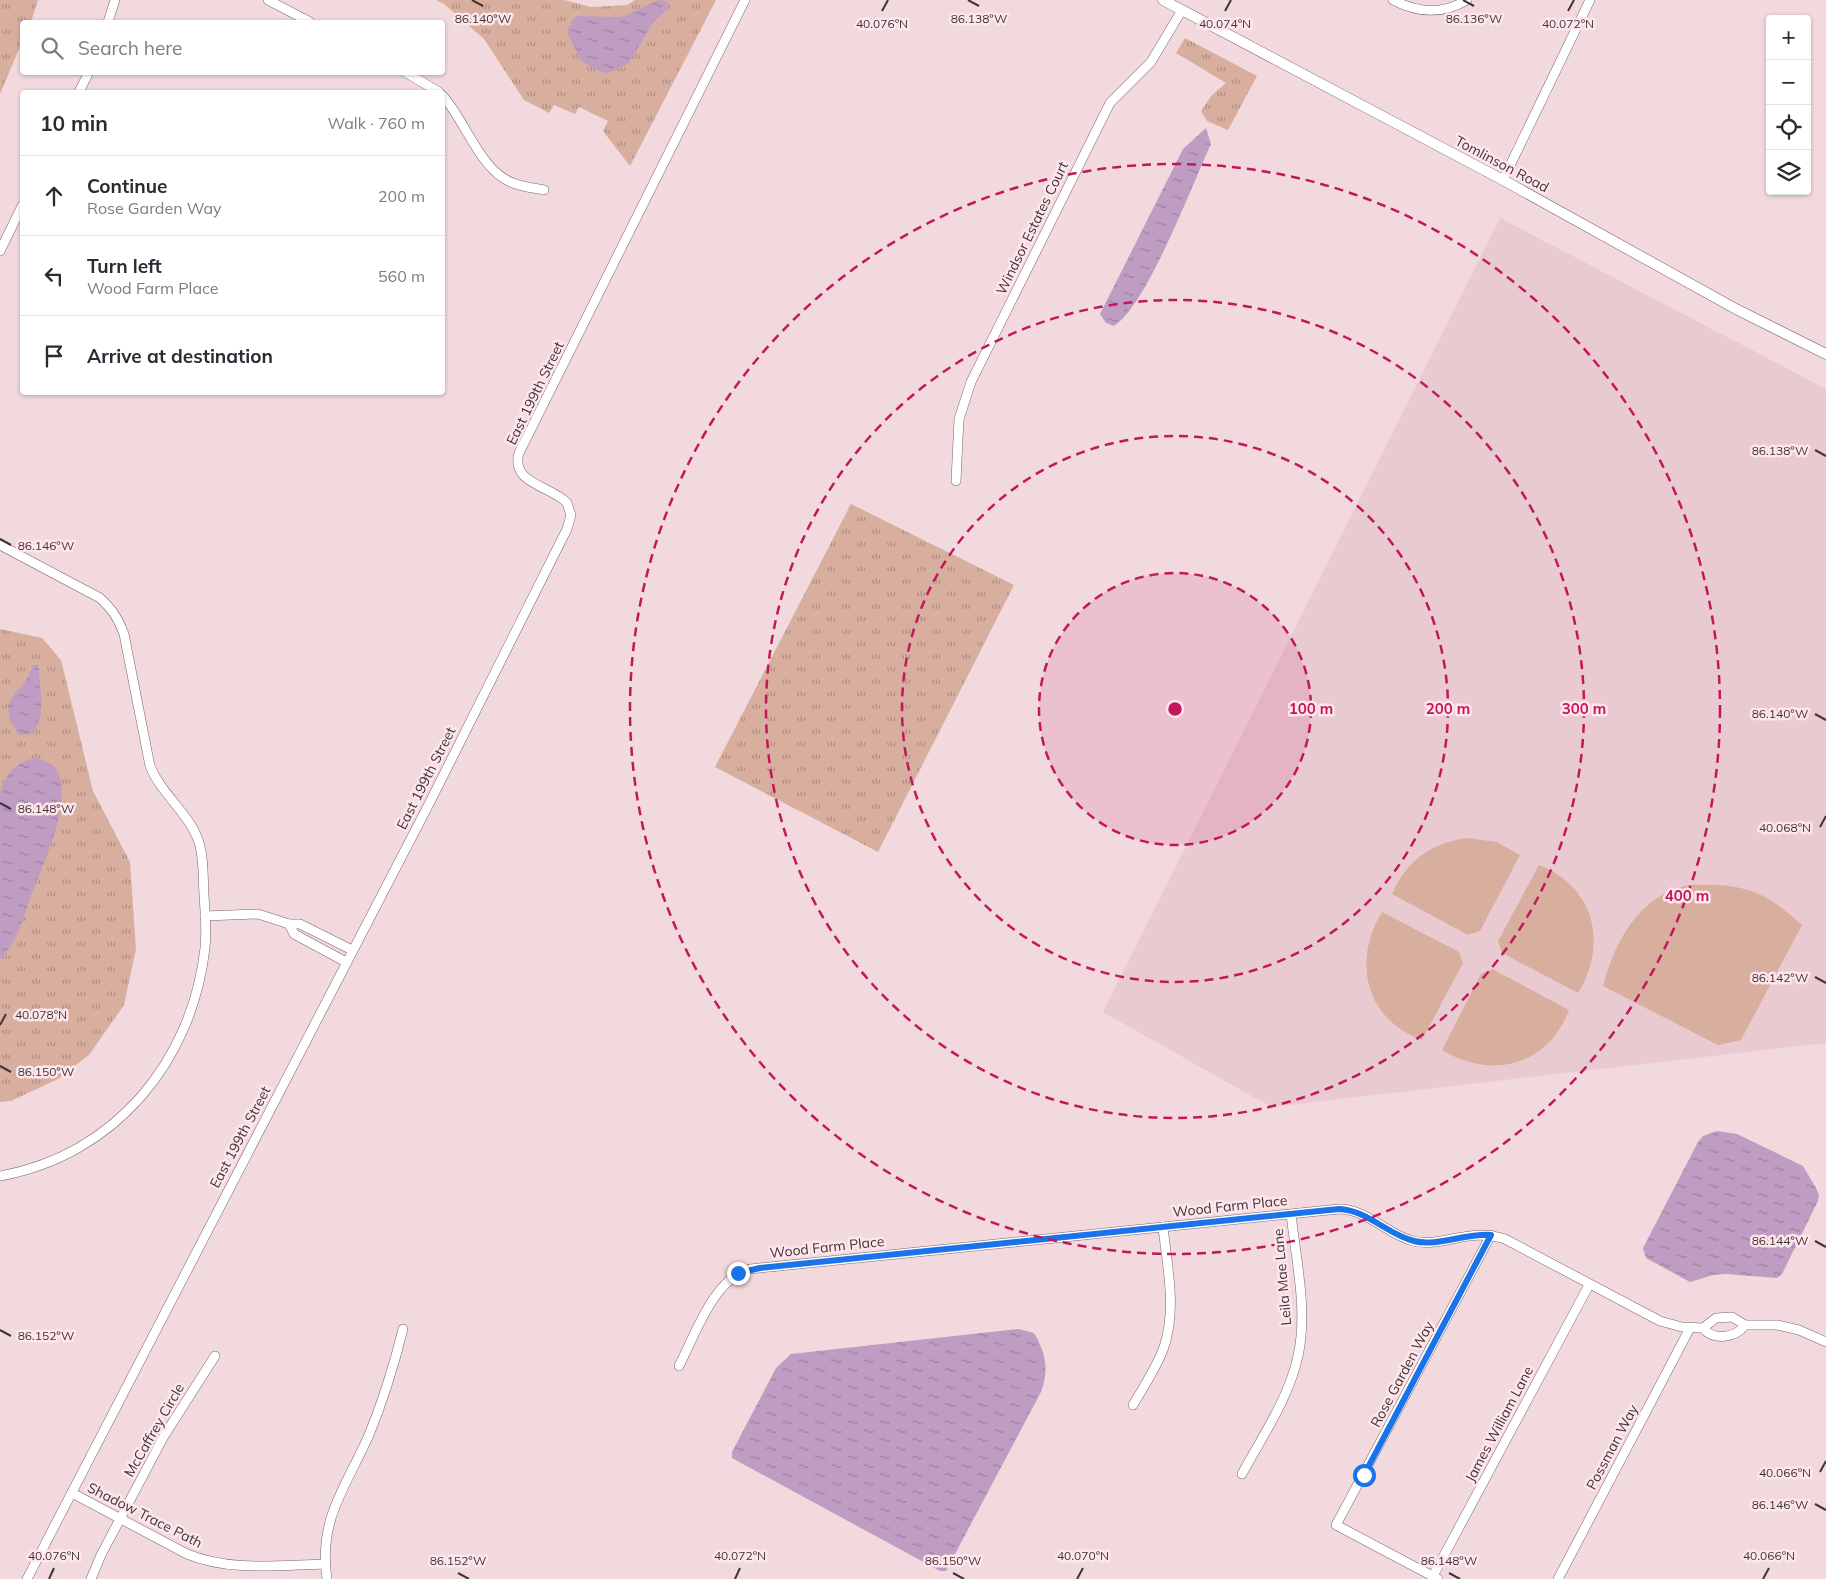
<!DOCTYPE html>
<html lang="en">
<head>
<meta charset="utf-8">
<style>
  body { margin:0; font-family:Mulish,sans-serif; background:#f7f7f7; color:#2b2b33 }
  .controls { position:absolute; right:15px; top:15px; display:grid; overflow:hidden; border-radius:5px; box-shadow:0 1px 4px #0004 }
  .controls button { width:45px; height:45px; display:grid; place-items:center; padding:0; border:0; border-bottom:1px solid #e1e1e2; background:#fff; color:#2b2b33; font:25px sans-serif }
  .stop { position:absolute; width:15px; height:15px; margin:-11px; border:4px solid #1a73e8; border-radius:50%; background:#fff }
  .stop.end { background:#1a73e8; border-color:#fff; box-shadow:0 1px 5px #0008 }
  .list { margin:0; padding:0; list-style:none }
  h2 { display:flex; justify-content:space-between; align-items:center; height:65px; margin:0; padding:0 20px; font-size:21px }
  h2 small { font-size:16px; font-weight:400; color:#7c7c81 }
  .list li { display:grid; grid-template-columns:32px 1fr auto; gap:15px; align-items:center; box-sizing:border-box; height:80px; padding:0 20px; border-top:1px solid #e1e1e2 }
  .list b { display:block; font-size:19px; white-space:nowrap }
  .list p { margin:0; font-size:16px; white-space:nowrap; color:#7c7c81 }
  .list em { font-size:16px; font-style:normal; color:#7c7c81 }
  .icon { flex:none; width:28px; height:28px; fill:none; stroke:currentColor; stroke-width:2; stroke-linecap:round; stroke-linejoin:round }
  .map { position:relative; flex:none; width:1826px; height:1579px; overflow:hidden }
  .search { position:absolute; background:#fff; box-shadow:0 1px 4px #0004; left:20px; top:20px; width:425px; height:55px; display:flex; align-items:center; gap:12px; box-sizing:border-box; padding:0 18px; border-radius:5px; color:#7c7c81; font-size:19px }
  .panel { position:absolute; background:#fff; box-shadow:0 1px 4px #0004; left:20px; top:90px; width:425px; height:305px; border-radius:5px }
  .map>svg:first-child { display:block }
</style>
</head>
<body>
<div class="map">
<svg width="1826" height="1579" viewBox="0 0 1826 1579">
  <defs>
    <pattern id="grass-tufts" width="24" height="20" patternUnits="userSpaceOnUse" patternTransform="scale(1.25)"><rect width="24" height="20" fill="#d8ae9f"/><path d="M3 7l-1-3M5 7V3M7 7l1-3M15 17l-1-3M17 17v-4M19 17l1-3" fill="none" stroke="#b18e82"/></pattern>
    <pattern id="water-ripples" width="26" height="14" patternUnits="userSpaceOnUse" patternTransform="scale(1.25)"><rect width="26" height="14" fill="#bf9cc1"/><path d="M2 4q2-2 4 0t4 0M15 11q2-2 4 0t4 0" fill="none" stroke="#9d809e"/></pattern>
  </defs>
  <rect width="100%" height="100%" fill="#f1d9de"/>
  <!-- built -->
  <path fill="#eacad1" d="M1500,218L1826,389V1043L1271,1107L1103,1012Z"/>
  <!-- grass -->
  <g fill="url(#grass-tufts)">
    <path d="M0,0H38L31,22H22V42L0,94Z"/>
    <path d="M436,0H564L591,7L627,5L635,0H716L630,166L603,131L608,121L579,107L575,114L554,105L549,113L524,100L484,39L444,4Z"/>
    <path d="M1185,38L1257,76L1228,130L1207,121L1201,111L1212,95L1226,83L1176,53Z"/>
    <path d="M851,504L1014,585L878,852L715,767Z"/>
    <path d="M0,629L42,638L61,660L93,791L130,862L136,949L124,1005L89,1055L58,1079L11,1101L0,1102Z"/>
  </g>
  <!-- pitch -->
  <g fill="#d8ae9f">
    <path d="M1467,838L1497,842L1520,855L1480,931L1468,935L1392,894C1406,861 1431,843 1467,838Z"/>
    <path d="M1539,865C1595,887 1608,944 1578,993L1502,953L1498,941Z"/>
    <path d="M1689,885C1741,884 1762,888 1802,925L1741,1040L1718,1045L1603,986C1614,942 1640,894 1689,885Z"/>
    <path d="M1382,912L1459,952L1463,963L1422,1040C1365,1019 1352,961 1382,912Z"/>
    <path d="M1492,969L1569,1010C1548,1066 1491,1080 1442,1050L1481,974Z"/>
  </g>
  <!-- water -->
  <g fill="url(#water-ripples)">
    <path d="M658,0L669,2L667,10L654,21L629,63L609,73L601,72L581,61L567,32L572,20L576,16L622,17Z"/>
    <path d="M1206,128L1211,144C1192,185 1147,305 1114,326L1106,323L1100,314L1183,149Z"/>
    <path d="M33,665H38L39,669C39,689 48,720 30,734L19,735L10,720L8,705L14,695L26,681Z"/>
    <path d="M34,758C94,765 40,869 30,899C20,926 20,936 0,960V793C5,774 15,763 34,758Z"/>
    <path d="M1717,1131L1737,1134L1803,1166L1816,1188L1819,1195L1818,1201L1782,1274L1777,1278L1726,1274L1713,1275L1690,1282L1646,1258L1643,1248L1698,1142L1703,1136Z"/>
    <path d="M1019,1329L1034,1333C1046,1353 1049,1370 1041,1392L946,1571H940L732,1458V1452L776,1368L791,1354Z"/>
  </g>
  <g fill="none" stroke-linecap="round" stroke-linejoin="round">
    <defs>
      <g id="minor">
        <path d="M268,0L310,22"/>
        <path d="M1393,0C1418,13 1442,15 1467,0"/>
        <path d="M108,22L115,0"/>
        <path d="M405,72L439,92"/>
        <path d="M79,92L89,72"/>
        <path d="M442,95C466,121 480,171 513,183C523,187 534,188 544,190"/>
        <path d="M1503,180L1590,0"/>
        <path d="M0,251L22,206"/>
        <path d="M956,481L959,419L971,382L1110,103L1151,62L1182,10"/>
        <path d="M0,545L100,598C112,609 118,618 124,634L150,766C162,796 192,815 200,846C204,862 203,879 204,895C205,913 207,931 205,948C192,1062 115,1155 0,1176"/>
        <path d="M205,916L258,914L289,924H300L352,950"/>
        <path d="M289,924L294,934L346,962"/>
        <path d="M1703,1328C1713,1341 1736,1338 1745,1325"/>
        <path d="M679,1366C695,1335 714,1278 750,1269L1339,1209C1367,1209 1388,1235 1413,1241C1442,1248 1469,1227 1505,1239L1660,1321L1682,1327L1703,1328L1716,1318L1732,1317L1745,1325H1777L1799,1330L1826,1342"/>
        <path d="M1133,1405C1144,1386 1157,1367 1164,1347C1177,1308 1167,1266 1163,1227"/>
        <path d="M1242,1474C1262,1437 1289,1398 1298,1356C1308,1311 1296,1260 1291,1214"/>
        <path d="M72,1493L187,1554C231,1572 279,1565 326,1564"/>
        <path d="M1433,1576L1589,1285"/>
        <path d="M27,1579L430,802L567,529L571,515L567,503C552,486 510,484 519,453L745,0"/>
        <path d="M91,1579L101,1555L164,1436L215,1356"/>
        <path d="M327,1579C318,1519 346,1487 369,1435C383,1401 394,1365 403,1329"/>
        <path d="M1438,1579L1336,1525L1491,1235"/>
        <path d="M1558,1579L1690,1328"/>
      </g>
      <path id="tertiary" d="M1163,0L1503,180L1736,309L1826,354"/>
    </defs>
    <!-- minor casing -->
    <use href="#minor" stroke="#7b666b" stroke-width="10"/>
    <!-- tertiary casing -->
    <use href="#tertiary" stroke="#7b666b" stroke-width="11"/>
    <!-- minor -->
    <use href="#minor" stroke="#fff" stroke-width="9"/>
    <!-- tertiary -->
    <use href="#tertiary" stroke="#fff" stroke-width="10"/>
  </g>
  <g fill="none" stroke-linecap="round" stroke-linejoin="round">
    <!-- route -->
    <path stroke="#1a73e8" stroke-width="6" d="M738,1273L760,1268L1339,1209C1367,1210 1388,1235 1414,1241C1436,1247 1466,1233 1491,1235L1364,1475"/>
  </g>
  <!-- ticks -->
  <path fill="none" stroke="#3e3537" stroke-width="2" d="M472,0L483,6M968,0L979,6M1463,0L1474,6M882,11L888,0M1225,11L1231,0M1568,11L1574,0M1815,450L1826,456M0,539L11,545M1815,714L1826,720M0,803L11,809M1820,827L1826,816M1815,977L1826,983M0,1025L6,1014M0,1066L11,1072M1815,1241L1826,1247M0,1330L11,1336M1820,1472L1826,1461M1815,1504L1826,1510M458,1573L469,1579M953,1573L964,1579M1449,1573L1460,1579M49,1579L54,1568M735,1579L740,1568M1077,1579L1083,1568M1763,1579L1769,1568"/>
  <!-- distance rings -->
  <circle cx="1175" cy="709" r="136" fill="#c2185b" fill-opacity=".12"/>
  <g fill="none" stroke="#c2185b" stroke-width="2.5" stroke-dasharray="9 6">
    <circle cx="1175" cy="709" r="136"/>
    <circle cx="1175" cy="709" r="273"/>
    <circle cx="1175" cy="709" r="409"/>
    <circle cx="1175" cy="709" r="545"/>
  </g>
  <g text-anchor="middle" stroke-width="5" stroke-linejoin="round" paint-order="stroke">
    <!-- street labels -->
    <g font-size="14" fill="#3e3537" stroke="#ffe6ec">
      <text transform="translate(1502 164) rotate(28)" y="5">Tomlinson Road</text>
      <text transform="translate(1032 228) rotate(-64)" y="5">Windsor Estates Court</text>
      <text transform="translate(535 393) rotate(-64)" y="5">East 199th Street</text>
      <text transform="translate(426 778) rotate(-63)" y="5">East 199th Street</text>
      <text transform="translate(240 1137) rotate(-62)" y="5">East 199th Street</text>
      <text transform="translate(1230 1206) rotate(-6)" y="5">Wood Farm Place</text>
      <text transform="translate(827 1247) rotate(-6)" y="5">Wood Farm Place</text>
      <text transform="translate(1282 1277) rotate(-95)" y="5">Leila Mae Lane</text>
      <text transform="translate(1402 1374) rotate(-62)" y="5">Rose Garden Way</text>
      <text transform="translate(1499 1424) rotate(-62)" y="5">James William Lane</text>
      <text transform="translate(154 1430) rotate(-60)" y="5">McCaffrey Circle</text>
      <text transform="translate(1612 1447) rotate(-62)" y="5">Possman Way</text>
      <text transform="translate(145 1515) rotate(27)" y="5">Shadow Trace Path</text>
    </g>
  </g>
  <g font-size="12" text-anchor="middle" fill="#3e3537" stroke="#ffe6ec" stroke-width="5" stroke-linejoin="round" paint-order="stroke">
    <text x="483" y="23">86.140°W</text>
    <text x="979" y="23">86.138°W</text>
    <text x="1474" y="23">86.136°W</text>
    <text x="882" y="28">40.076°N</text>
    <text x="1225" y="28">40.074°N</text>
    <text x="1568" y="28">40.072°N</text>
    <text x="1780" y="455">86.138°W</text>
    <text x="46" y="550">86.146°W</text>
    <text x="1780" y="718">86.140°W</text>
    <text x="46" y="813">86.148°W</text>
    <text x="1785" y="832">40.068°N</text>
    <text x="1780" y="982">86.142°W</text>
    <text x="41" y="1019">40.078°N</text>
    <text x="46" y="1076">86.150°W</text>
    <text x="1780" y="1245">86.144°W</text>
    <text x="46" y="1340">86.152°W</text>
    <text x="1785" y="1477">40.066°N</text>
    <text x="1780" y="1509">86.146°W</text>
    <text x="54" y="1560">40.076°N</text>
    <text x="740" y="1560">40.072°N</text>
    <text x="1083" y="1560">40.070°N</text>
    <text x="1769" y="1560">40.066°N</text>
    <text x="458" y="1565">86.152°W</text>
    <text x="953" y="1565">86.150°W</text>
    <text x="1449" y="1565">86.148°W</text>
  </g>
  <circle cx="1175" cy="709" r="8" fill="#c2185b" stroke="#ffe6ec" stroke-width="2.5"/>
  <g font-size="15" text-anchor="middle" font-weight="bold" fill="#c2185b" stroke="#ffe6ec" stroke-width="5" stroke-linejoin="round" paint-order="stroke">
    <text x="1311" y="714">100 m</text>
    <text x="1448" y="714">200 m</text>
    <text x="1584" y="714">300 m</text>
    <text x="1687" y="901">400 m</text>
  </g>
</svg>
<div class="controls">
<button>+</button>
<button>−</button>
<button><svg class="icon" aria-label="locate" viewBox="0 0 24 24"><circle cx="12" cy="12" r="6"/><path d="M12 2v4M12 18v4M2 12h4M18 12h4"/></svg></button>
<button><svg class="icon" aria-label="layers" viewBox="0 0 24 24"><path d="M12 4l9 5-9 5-9-5zM3 14l9 5 9-5"/></svg></button>
</div>
<div class="stop" style="left:1364px;top:1475px"></div>
<div class="stop end" style="left:738px;top:1273px"></div>
<div class="search"><svg class="icon" aria-label="search" viewBox="0 0 24 24"><circle cx="10" cy="10" r="6"/><path d="M15 15l6 6"/></svg>Search here</div>
<section class="panel">
<h2>10 min<small>Walk · 760 m</small></h2>
<ul class="list">
<li><svg class="icon" aria-label="ahead" viewBox="0 0 24 24"><path d="M12 20V5M6 11l6-6 6 6"/></svg><div><b>Continue</b><p>Rose Garden Way</p></div><em>200 m</em></li>
<li><svg class="icon" aria-label="left" viewBox="0 0 24 24"><path d="M17 20v-9H6M10 6l-5 5 5 5"/></svg><div><b>Turn left</b><p>Wood Farm Place</p></div><em>560 m</em></li>
<li><svg class="icon" aria-label="arrive" viewBox="0 0 24 24"><path d="M6 21V4h12l-3 4 3 4H6"/></svg><div><b>Arrive at destination</b></div></li>
</ul>
</section>
</div>
</body>
</html>
